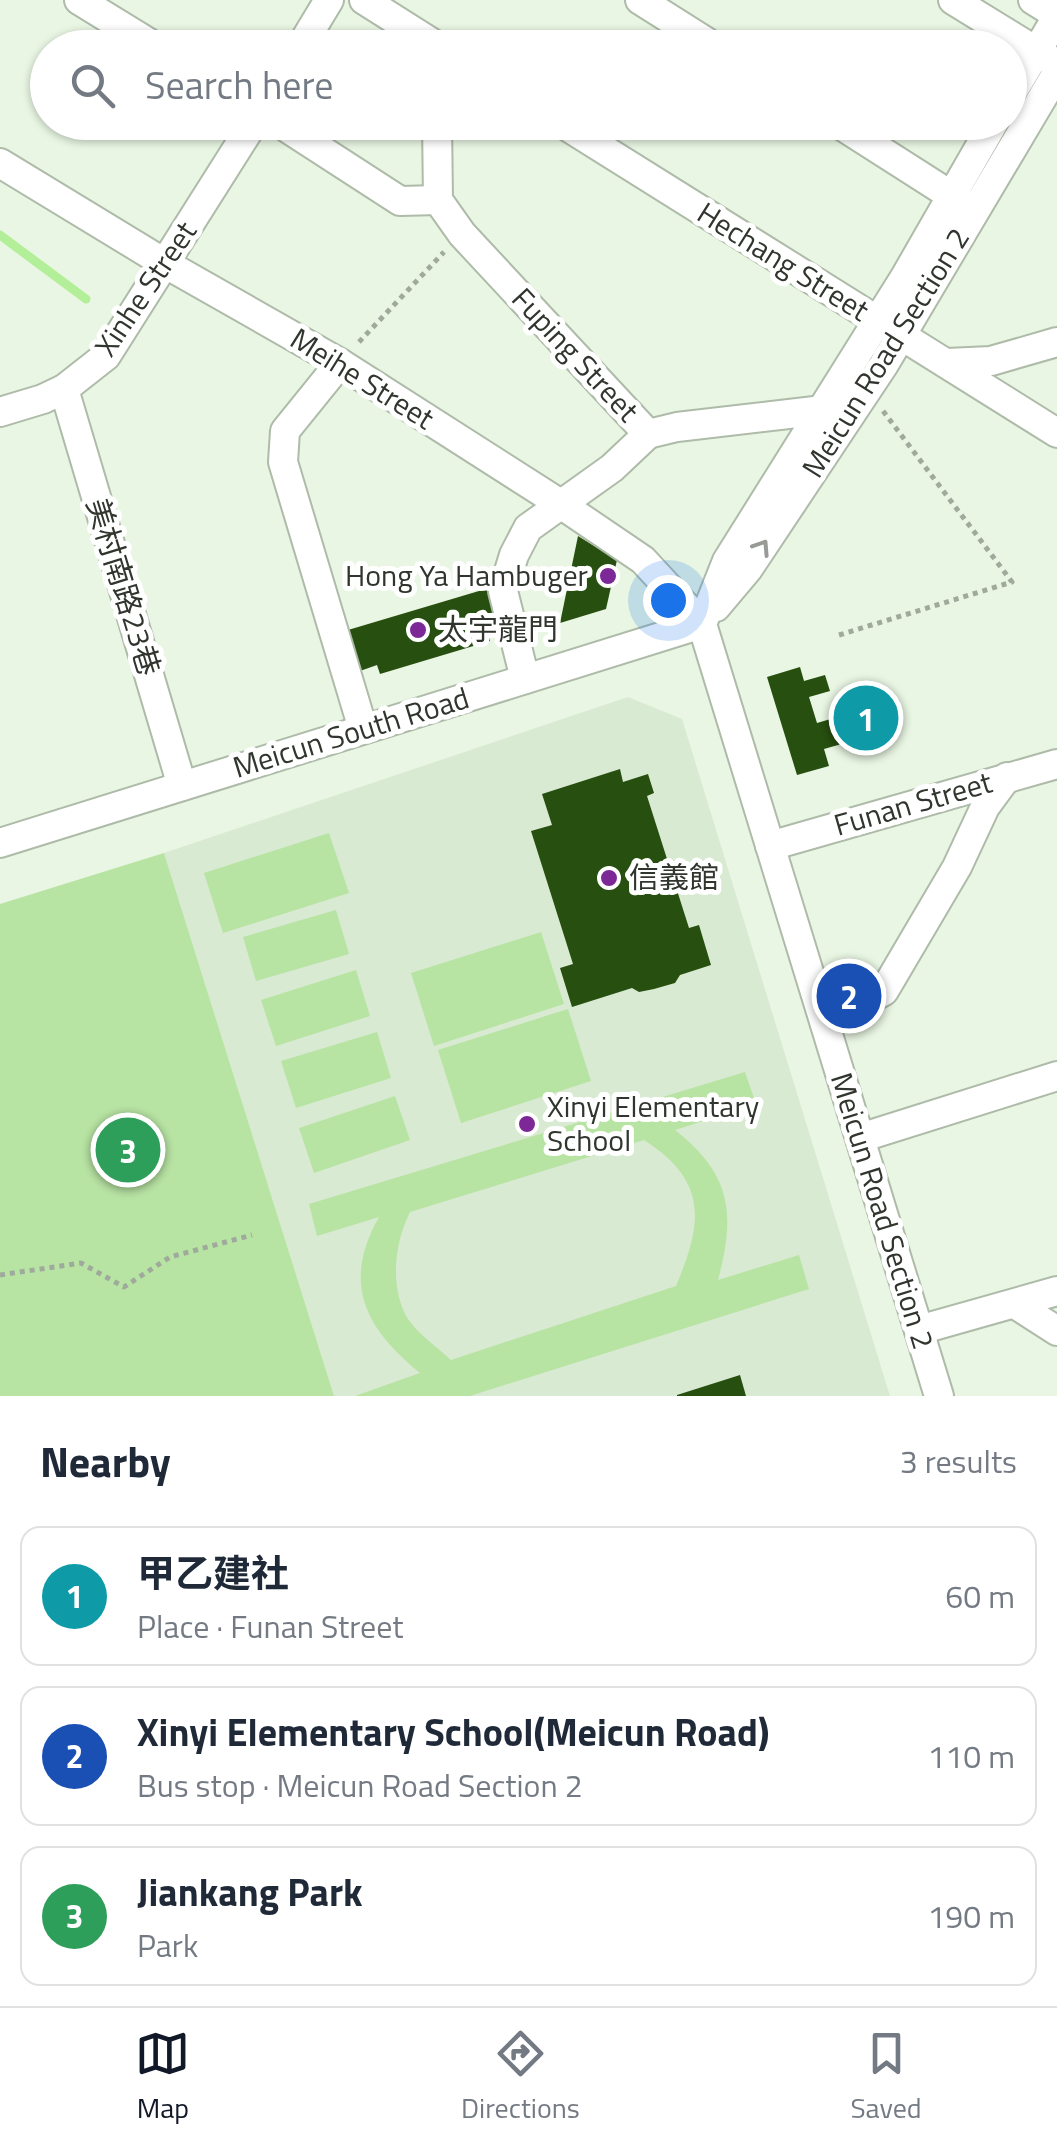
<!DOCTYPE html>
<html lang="en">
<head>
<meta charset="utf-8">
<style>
  body { margin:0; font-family:"Titillium Web","Noto Sans TC",sans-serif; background:#f2f2f3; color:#1f2937 }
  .you { position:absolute; left:668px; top:600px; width:35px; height:35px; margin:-25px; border:8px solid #fff; border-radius:50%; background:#1a73e8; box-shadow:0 0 0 15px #1a73e833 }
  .badge { display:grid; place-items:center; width:65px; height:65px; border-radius:50%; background:#111827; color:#fff; font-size:32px; font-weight:700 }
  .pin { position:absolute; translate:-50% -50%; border:5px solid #fff; box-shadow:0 2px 10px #0006 }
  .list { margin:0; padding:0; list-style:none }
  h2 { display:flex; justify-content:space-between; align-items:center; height:130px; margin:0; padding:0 40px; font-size:42px }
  h2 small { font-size:32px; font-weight:400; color:#747a83 }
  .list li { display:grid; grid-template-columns:65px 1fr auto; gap:30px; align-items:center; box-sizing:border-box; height:140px; margin:0 20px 20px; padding:0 20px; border:2px solid #e0e1e3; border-radius:20px }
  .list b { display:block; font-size:38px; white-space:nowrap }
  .list p { margin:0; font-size:32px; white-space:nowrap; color:#747a83 }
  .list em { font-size:32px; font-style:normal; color:#747a83 }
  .icon { flex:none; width:55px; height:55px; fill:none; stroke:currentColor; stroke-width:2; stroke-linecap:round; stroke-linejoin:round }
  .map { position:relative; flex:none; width:1057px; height:1396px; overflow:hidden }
  .search { position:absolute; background:#fff; box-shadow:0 2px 8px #0004; left:30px; right:30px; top:30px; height:110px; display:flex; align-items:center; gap:25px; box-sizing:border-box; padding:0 35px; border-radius:55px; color:#747a83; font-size:38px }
  .sheet { height:610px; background:#fff }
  nav { display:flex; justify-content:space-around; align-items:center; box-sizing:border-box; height:140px; border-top:2px solid #e0e1e3; background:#fff; font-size:28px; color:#747a83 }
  nav a { display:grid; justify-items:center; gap:5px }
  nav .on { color:#111827 }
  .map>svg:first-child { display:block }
</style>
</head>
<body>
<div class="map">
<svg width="1057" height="1396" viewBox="0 0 1057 1396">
  <rect width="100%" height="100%" fill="#e9f6e3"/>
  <!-- built -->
  <path fill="#d9ead2" d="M628,697L682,719L890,1396H334L164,853Z"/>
  <!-- green -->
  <g fill="#b7e3a3" fill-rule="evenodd">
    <path d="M329,833L349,893L223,933L204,873Z"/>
    <path d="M164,853L334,1396H0V904Z"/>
    <path d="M336,910L349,954L256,981L243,937Z"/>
    <path d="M541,932L564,1004L434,1046L411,973Z"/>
    <path d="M356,970L370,1016L276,1046L261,1000Z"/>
    <path d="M568,1009L591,1081L461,1123L438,1050Z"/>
    <path d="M377,1032L391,1078L296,1108L281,1061Z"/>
    <path d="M745,1072L756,1104L675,1130C731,1174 736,1213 718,1280L799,1255L809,1289L470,1396H355L420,1373C366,1329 341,1284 379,1217L317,1236L309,1204ZM644,1140C708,1181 703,1222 676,1286L451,1360C437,1347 413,1330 405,1314C390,1282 395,1242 410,1212Z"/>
    <path d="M395,1096L410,1140L314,1173L299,1128Z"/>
  </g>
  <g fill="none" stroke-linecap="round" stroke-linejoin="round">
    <!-- stream -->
    <path stroke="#b3ee99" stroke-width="9" d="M0,235L86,299"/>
  </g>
  <!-- building -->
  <g fill="#274f10">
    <path d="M578,536L617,560L606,609L560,623Z"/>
    <path d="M489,588L500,627L487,631L490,641L380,674L377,665L360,671L348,630Z"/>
    <path d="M800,667L804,681L825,675L830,691L809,697L817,723L851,713L848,704L871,697L873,703L892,697L900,727L882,733L884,738L861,744L859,739L824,749L829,766L797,775L767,677Z"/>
    <path d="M620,769L623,782L648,774L654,793L647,796L689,928L699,925L711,965L680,975L675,983L654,989L639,992L632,988L572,1007L560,968L573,964L531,831L552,825L542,794Z"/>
    <path d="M740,1375L746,1396H677V1395Z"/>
  </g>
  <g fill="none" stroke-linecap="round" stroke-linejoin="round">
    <defs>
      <g id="minor">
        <path d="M79,0L157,48"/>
        <path d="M364,0L440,48"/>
        <path d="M640,0L716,48"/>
        <path d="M953,0L1057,64"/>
        <path d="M1033,0L1057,15"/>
        <path d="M300,48L329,0"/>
        <path d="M1010,96L1057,17"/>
        <path d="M278,122L400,201L438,200"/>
        <path d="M437,122L438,200L462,234L648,434L677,427L823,410"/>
        <path d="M560,122L1057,433"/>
        <path d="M836,122L966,205"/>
        <path d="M0,163L166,264L340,363L559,503L643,560L702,624"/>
        <path d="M340,363L285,431L283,462L363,729"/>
        <path d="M947,363L991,361L1057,342"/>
        <path d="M64,389L182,786"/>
        <path d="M0,412L43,399L64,389L106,356L254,122"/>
        <path d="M716,607L748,569L883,366L1057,73"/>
        <path d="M525,679L503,591L514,555L528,528L612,468L648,434"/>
        <path d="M0,843L702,624"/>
        <path d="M770,846L1057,764"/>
        <path d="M825,1024L884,991L957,867L985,807L1007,777"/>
        <path d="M860,1138L1057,1076"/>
        <path d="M1015,1304L1057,1331"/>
        <path d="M919,1330L1057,1291"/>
        <path d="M939,1396L702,624L727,561L905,277L994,122"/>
      </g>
    </defs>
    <!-- minor casing -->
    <use href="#minor" stroke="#aebba9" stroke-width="32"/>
    <!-- path -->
    <g stroke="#a0aa9c" stroke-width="5" stroke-dasharray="5 5" stroke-linecap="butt">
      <path d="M359,342L444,252"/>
      <path d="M839,635L1012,582L883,411"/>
      <path d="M0,1275L81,1263L124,1287L170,1257L252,1235"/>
    </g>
    <!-- minor -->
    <use href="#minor" stroke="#fff" stroke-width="28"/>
  </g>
  <!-- one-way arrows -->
  <defs><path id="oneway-chevron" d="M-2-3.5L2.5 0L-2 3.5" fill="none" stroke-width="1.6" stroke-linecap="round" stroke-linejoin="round" transform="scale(2.5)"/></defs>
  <use stroke="#989a96" href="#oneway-chevron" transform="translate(762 547) rotate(-57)"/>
  <!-- markers -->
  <g fill="#7c2897" stroke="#fff" stroke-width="4">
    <circle cx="608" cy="576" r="10"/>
    <circle cx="418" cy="630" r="10"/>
    <circle cx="609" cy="878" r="10"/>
    <circle cx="527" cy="1124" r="10"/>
  </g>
  <g text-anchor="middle" stroke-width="10" stroke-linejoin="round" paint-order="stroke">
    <!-- street labels -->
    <g font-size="30" fill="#30352e" stroke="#fff">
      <text transform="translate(783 262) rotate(32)" y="10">Hechang Street</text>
      <text transform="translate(146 289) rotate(-56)" y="10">Xinhe Street</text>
      <text transform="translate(886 353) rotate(-58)" y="10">Meicun Road Section 2</text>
      <text transform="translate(575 355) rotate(47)" y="10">Fuping Street</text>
      <text transform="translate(362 379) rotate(32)" y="10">Meihe Street</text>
      <text transform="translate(123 587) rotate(73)" y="10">美村南路23巷</text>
      <text transform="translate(351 733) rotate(-17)" y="10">Meicun South Road</text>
      <text transform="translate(913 804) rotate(-16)" y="10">Funan Street</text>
      <text transform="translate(882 1211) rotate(73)" y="10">Meicun Road Section 2</text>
    </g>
    <!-- poi labels -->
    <g font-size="30" fill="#30352e" stroke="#fff" text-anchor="start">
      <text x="588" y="586" text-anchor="end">Hong Ya Hambuger</text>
      <text x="438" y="640">太宇龍門</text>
      <text x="629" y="888">信義館</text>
      <text x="547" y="1117">Xinyi Elementary<tspan x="547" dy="34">School</tspan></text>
    </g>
  </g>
</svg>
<div class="you"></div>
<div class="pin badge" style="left:866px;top:718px;background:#0f9aa8">1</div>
<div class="pin badge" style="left:849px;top:996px;background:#1a4fb4">2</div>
<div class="pin badge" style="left:128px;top:1150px;background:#2e9e5b">3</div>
<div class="search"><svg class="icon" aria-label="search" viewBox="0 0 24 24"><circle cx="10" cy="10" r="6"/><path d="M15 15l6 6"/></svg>Search here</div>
</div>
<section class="sheet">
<h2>Nearby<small>3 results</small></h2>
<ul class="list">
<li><span class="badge" style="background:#0f9aa8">1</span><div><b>甲乙建社</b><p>Place · Funan Street</p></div><em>60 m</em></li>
<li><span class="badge" style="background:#1a4fb4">2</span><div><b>Xinyi Elementary School(Meicun Road)</b><p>Bus stop · Meicun Road Section 2</p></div><em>110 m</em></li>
<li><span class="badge" style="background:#2e9e5b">3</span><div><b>Jiankang Park</b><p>Park</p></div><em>190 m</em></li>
</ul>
</section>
<nav>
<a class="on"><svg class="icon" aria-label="map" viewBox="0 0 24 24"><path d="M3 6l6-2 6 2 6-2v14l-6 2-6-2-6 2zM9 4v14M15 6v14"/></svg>Map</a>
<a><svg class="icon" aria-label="directions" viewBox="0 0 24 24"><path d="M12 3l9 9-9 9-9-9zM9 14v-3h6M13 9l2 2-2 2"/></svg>Directions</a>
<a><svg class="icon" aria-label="saved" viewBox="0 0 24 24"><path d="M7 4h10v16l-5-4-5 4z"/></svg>Saved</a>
</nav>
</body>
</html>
